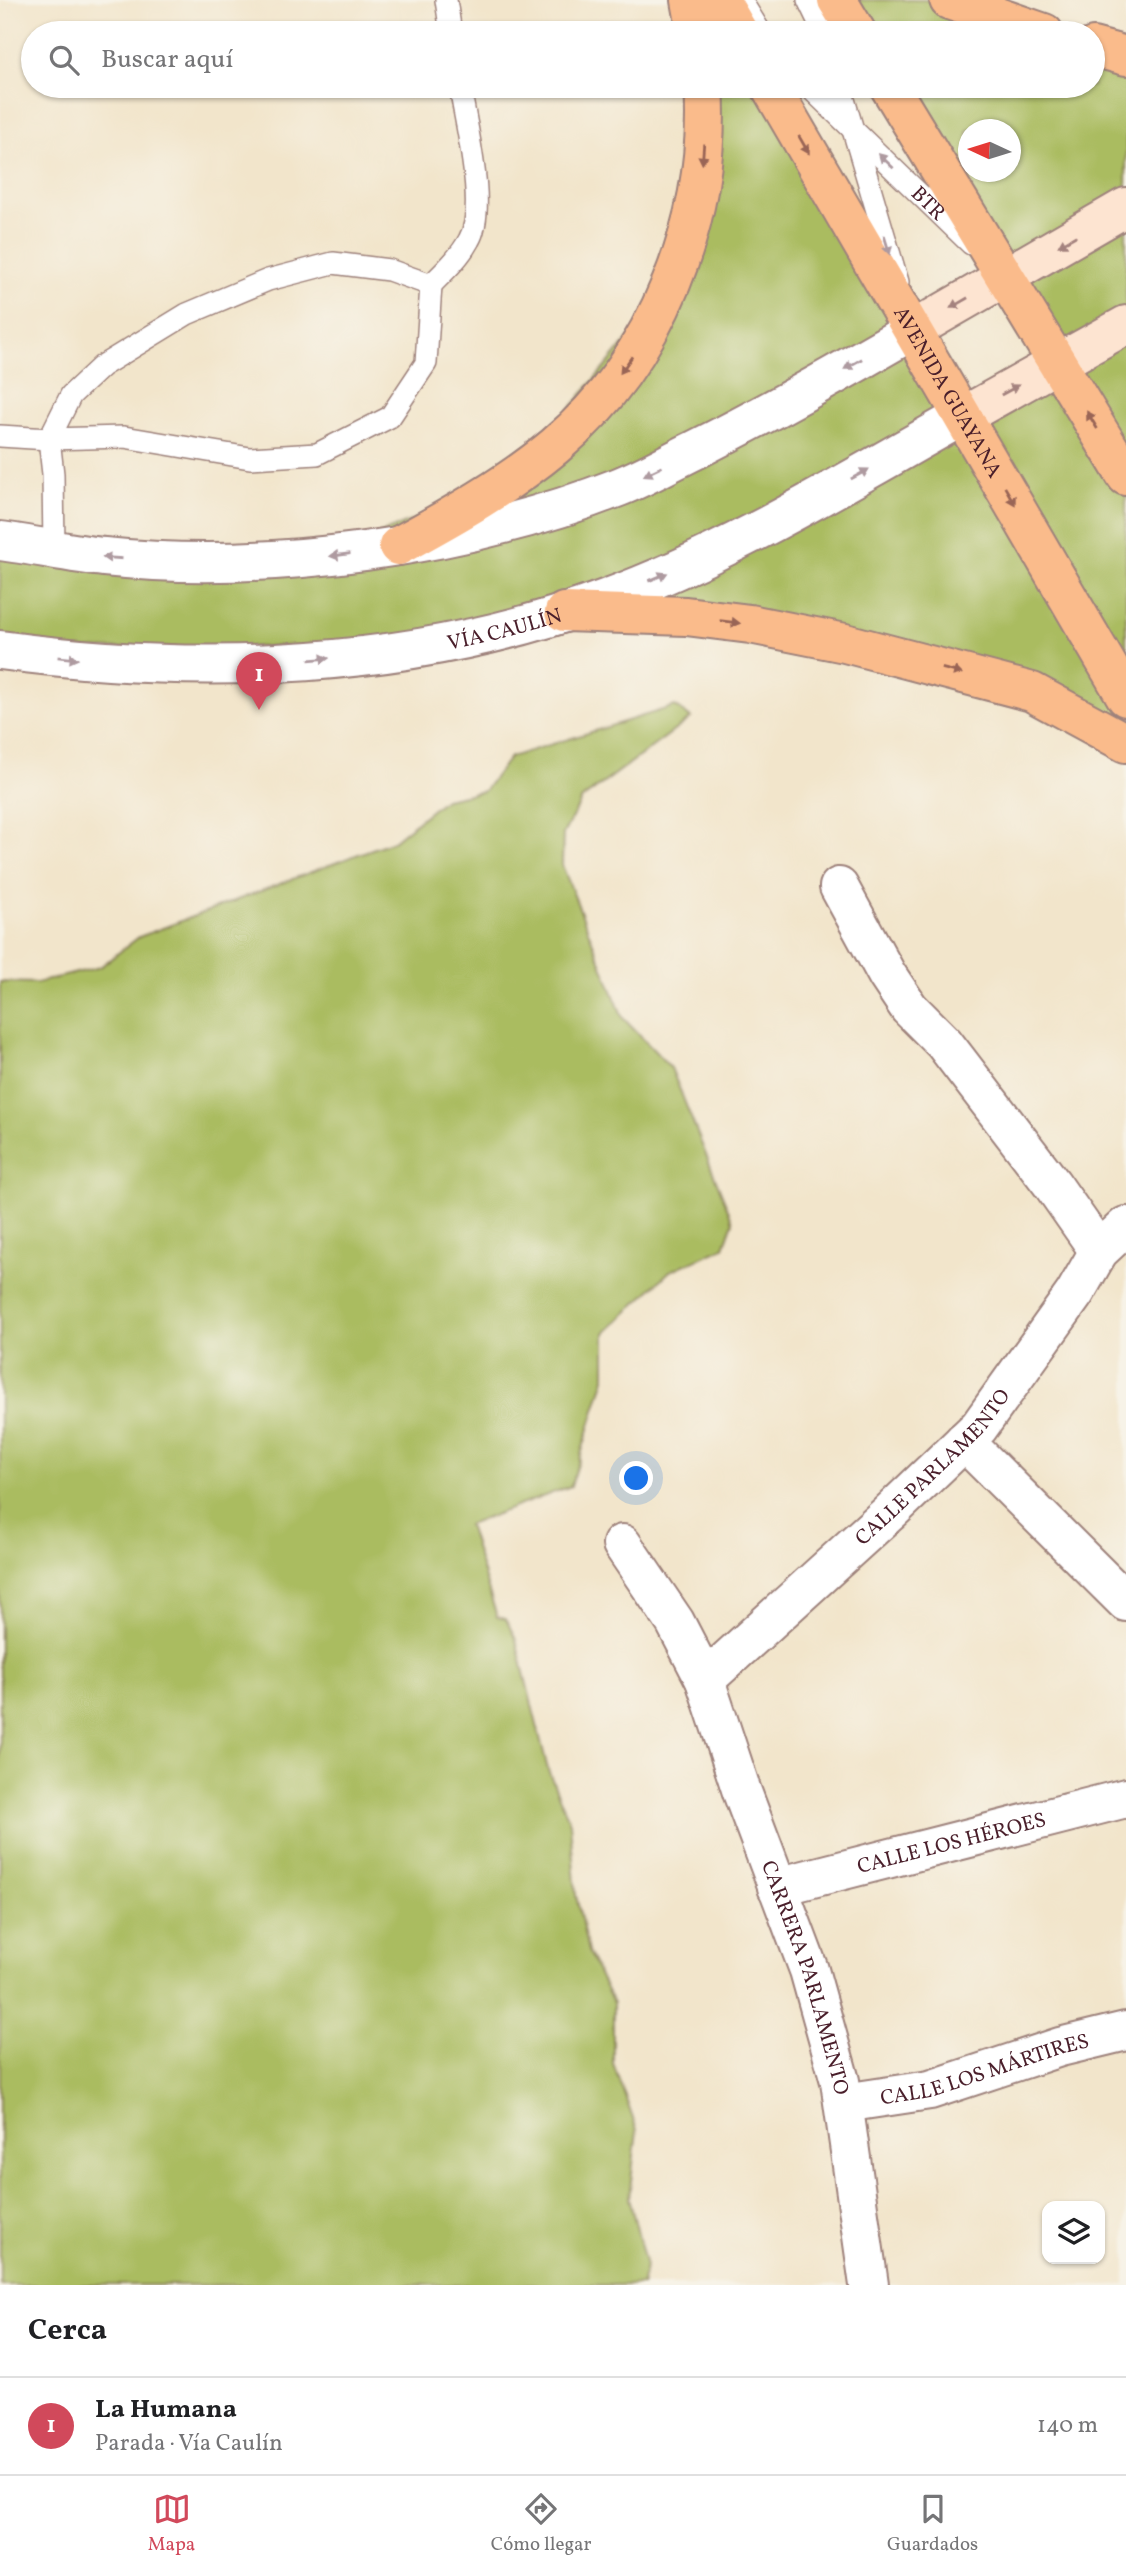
<!DOCTYPE html>
<html lang="es">
<head>
<meta charset="utf-8">
<style>
  body { margin:0; font-family:Vollkorn,serif; background:#f6f6f6; color:#202124 }
  .controls { position:absolute; right:21px; bottom:21px; display:grid; overflow:hidden; border-radius:14px; box-shadow:0 2px 5px #0004 }
  .controls button { width:63px; height:63px; display:grid; place-items:center; padding:0; border:0; border-bottom:2px solid #e0e0e0; background:#fff; color:#202124; font:35px sans-serif }
  .compass { position:absolute; left:958px; top:119px; width:63px; height:63px; border-radius:50%; background:#fff; box-shadow:0 2px 5px #0004; rotate:274deg }
  .you { position:absolute; left:637px; top:1479px; width:24px; height:24px; margin:-18px; border:5px solid #fff; border-radius:50%; background:#1a73e8; box-shadow:0 0 0 10px #1a73e833 }
  .badge { display:grid; place-items:center; width:46px; height:46px; border-radius:50%; background:#d1495b; color:#fff; font-size:23px; font-weight:700 }
  .pin { position:absolute; translate:-50% -58px; filter:drop-shadow(0 2px 4px #0008) }
  .pin::after { content:''; position:absolute; top:37px; width:24px; height:21px; background:inherit; clip-path:polygon(0 0,100% 0,50% 100%) }
  .list { margin:0; padding:0; list-style:none }
  h2 { display:flex; justify-content:space-between; align-items:center; height:91px; margin:0; padding:0 28px; font-size:30px }
  h2 small { font-size:23px; font-weight:400; color:#757577 }
  .list li { display:grid; grid-template-columns:46px 1fr auto; gap:21px; align-items:center; box-sizing:border-box; height:98px; padding:0 28px; border-top:2px solid #e0e0e0 }
  .list b { display:block; font-size:26px; white-space:nowrap }
  .list p { margin:0; font-size:23px; white-space:nowrap; color:#757577 }
  .list em { font-size:23px; font-style:normal; color:#757577 }
  .icon { flex:none; width:38px; height:38px; fill:none; stroke:currentColor; stroke-width:2; stroke-linecap:round; stroke-linejoin:round }
  .map { position:relative; flex:none; width:1126px; height:2285px; overflow:hidden }
  .search { position:absolute; background:#fff; box-shadow:0 2px 5px #0004; left:21px; right:21px; top:21px; height:77px; display:flex; align-items:center; gap:18px; box-sizing:border-box; padding:0 24px; border-radius:38px; color:#757577; font-size:26px }
  .sheet { height:189px; background:#fff }
  nav { display:flex; justify-content:space-around; align-items:center; box-sizing:border-box; height:98px; border-top:2px solid #e0e0e0; background:#fff; font-size:19px; color:#757577 }
  nav a { display:grid; justify-items:center; gap:4px }
  nav .on { color:#d1495b }
  .map>svg:first-child { display:block }
</style>
</head>
<body>
<div class="map">
<svg width="1126" height="2285" viewBox="0 0 1126 2285">
  <rect width="100%" height="100%" fill="#f7f3e8"/>
  <filter id="ink" filterUnits="userSpaceOnUse"><feTurbulence type="fractalNoise" baseFrequency=".0143" numOctaves="2"/><feDisplacementMap in="SourceGraphic" scale="14" xChannelSelector="R" yChannelSelector="G"/><feConvolveMatrix kernelMatrix="1 2 1 2 8 2 1 2 1" color-interpolation-filters="sRGB"/></filter>
  <filter id="wash" filterUnits="userSpaceOnUse"><feTurbulence type="fractalNoise" baseFrequency=".00686" numOctaves="4" result="noise"/><feDisplacementMap in="SourceGraphic" scale="28" xChannelSelector="R" yChannelSelector="G"/><feGaussianBlur stdDeviation="1.57" result="paint"/><feColorMatrix in="noise" values="0 0 0 0 0 0 0 0 0 0 0 0 0 0 0 0 0 1.4 0 .05"/><feComposite in="paint" operator="in"/></filter>
  <g filter="url(#wash)">
    <rect width="100%" height="100%" fill="#f2e5cb"/>
    <!-- green -->
    <g fill="#aabc60" stroke="#7a6e46" stroke-width="2" fill-rule="evenodd">
      <path d="M837,0H949L1044,33H857Z"/>
      <path d="M1093,47L1126,56V743L1098,726L686,616L440,645L0,650V546L326,556L510,480L669,291L704,86H770L963,416L1057,364L889,86H1093ZM968,130H1010V172H968Z"/>
      <path d="M675,706L691,718L582,799L563,834L562,865L623,1018L671,1068L733,1222L724,1247L670,1271L605,1333V1378L571,1486L468,1525L497,1617L506,1619L516,1640L548,1770L570,1823L576,1895L588,1952L613,2003V2063L637,2130L629,2198L645,2262L643,2285H0V982L37,983L100,967L139,937L393,841L445,799L484,791L510,757Z"/>
    </g>
  </g>
  <g filter="url(#ink)">
    <g fill="none" stroke-linecap="round" stroke-linejoin="round">
      <defs>
        <g id="service">
          <path d="M446,0L451,33"/>
          <path d="M808,0L824,33"/>
          <path d="M742,2L761,33"/>
          <path id="s1" d="M808,86L971,244"/>
          <path d="M840,86L898,282"/>
          <path d="M0,436L49,439L124,437L250,458L317,454L390,417L426,363L431,285"/>
          <path d="M54,549L53,474L49,439L71,395L102,366L187,314L268,280L333,263L389,270L431,285C445,271 460,257 469,240C488,208 465,123 460,86"/>
        </g>
        <g id="minor">
          <path d="M0,541C35,545 70,554 104,557C269,574 465,547 619,487C645,477 670,462 695,450C769,413 841,372 913,330"/>
          <path id="s2" d="M0,650C201,677 414,670 605,599C731,553 847,481 963,416"/>
          <path d="M839,887L887,975L909,1008L944,1043L1052,1184L1099,1251"/>
          <path d="M964,1441L1126,1602"/>
          <path id="s3" d="M622,1544L675,1622L705,1680L742,1792L809,1970L840,2081L869,2285"/>
          <path id="s4" d="M705,1680L889,1513L979,1427L1075,1293L1099,1251L1126,1226"/>
          <path id="s5" d="M777,1887L1126,1798"/>
          <path id="s6" d="M844,2103L930,2090L1060,2047L1126,2031"/>
        </g>
        <g id="secondary">
          <path d="M913,330L1126,207"/>
          <path d="M963,416L1126,325"/>
        </g>
        <g id="trunk">
          <path d="M691,0L697,33"/>
          <path d="M720,0L739,33"/>
          <path d="M837,0L857,33"/>
          <path d="M949,0L1044,33"/>
          <path d="M1093,47L1126,56"/>
          <path id="s7" d="M770,86L1126,697"/>
          <path d="M889,86L1126,476"/>
          <path d="M398,546C453,516 507,486 555,446C657,360 713,218 704,86"/>
          <path d="M564,612L686,616L750,624L845,643L1032,692L1126,743"/>
        </g>
      </defs>
      <!-- service casing -->
      <use href="#service" stroke="#9e827b" stroke-width="24"/>
      <!-- minor casing -->
      <use href="#minor" stroke="#9e827b" stroke-width="42"/>
      <!-- secondary casing -->
      <use href="#secondary" stroke="#9e827b" stroke-width="42"/>
      <!-- trunk casing -->
      <use href="#trunk" stroke="#9e827b" stroke-width="42"/>
      <!-- service -->
      <use href="#service" stroke="#fff" stroke-width="21"/>
      <!-- minor -->
      <use href="#minor" stroke="#fff" stroke-width="38"/>
      <!-- secondary -->
      <use href="#secondary" stroke="#fde4d1" stroke-width="38"/>
      <!-- trunk -->
      <use href="#trunk" stroke="#fabb8b" stroke-width="38"/>
    </g>
    <!-- one-way arrows -->
    <defs><path id="oneway-solid" d="M-6-.8H1V-3.2L6.5 0L1 3.2V.8H-6Z" transform="scale(1.75)"/></defs>
    <g fill="#996556">
      <use href="#oneway-solid" transform="translate(804 145) rotate(60)"/>
      <use href="#oneway-solid" transform="translate(703 154) rotate(94)"/>
      <use href="#oneway-solid" transform="translate(626 365) rotate(125)"/>
      <use href="#oneway-solid" transform="translate(1092 420) rotate(-121)"/>
      <use href="#oneway-solid" transform="translate(1010 496) rotate(60)"/>
      <use href="#oneway-solid" transform="translate(730 622) rotate(7)"/>
      <use href="#oneway-solid" transform="translate(952 671) rotate(15)"/>
    </g>
    <g fill="#ae9aa0">
      <use href="#oneway-solid" transform="translate(886 161) rotate(-136)"/>
      <use href="#oneway-solid" transform="translate(887 245) rotate(73)"/>
      <use href="#oneway-solid" transform="translate(853 364) rotate(150)"/>
      <use href="#oneway-solid" transform="translate(653 471) rotate(154)"/>
      <use href="#oneway-solid" transform="translate(860 474) rotate(-29)"/>
      <use href="#oneway-solid" transform="translate(340 555) rotate(172)"/>
      <use href="#oneway-solid" transform="translate(112 558) rotate(-176)"/>
      <use href="#oneway-solid" transform="translate(658 577) rotate(-23)"/>
      <use href="#oneway-solid" transform="translate(68 658) rotate(6)"/>
      <use href="#oneway-solid" transform="translate(319 659) rotate(-5)"/>
    </g>
    <g fill="#a4827e">
      <use href="#oneway-solid" transform="translate(1067 241) rotate(150)"/>
      <use href="#oneway-solid" transform="translate(959 303) rotate(150)"/>
      <use href="#oneway-solid" transform="translate(1010 390) rotate(-29)"/>
    </g>
  </g>
  <g text-anchor="middle" stroke-width="7" stroke-linejoin="round" paint-order="stroke">
    <!-- street labels -->
    <g font-size="21" fill="#4a1f2b" stroke="#f7f3e8">
      <text dy="7" stroke="none"><textPath href="#s1" startOffset="168">BTR</textPath></text>
      <text dy="7" stroke="none"><textPath href="#s7" startOffset="354">AVENIDA GUAYANA</textPath></text>
      <text dy="7" stroke="none"><textPath href="#s2" startOffset="508">VÍA CAULÍN</textPath></text>
      <text dy="7" stroke="none"><textPath href="#s4" startOffset="312">CALLE PARLAMENTO</textPath></text>
      <text dy="7" stroke="none"><textPath href="#s5" startOffset="180">CALLE LOS HÉROES</textPath></text>
      <text dy="7" stroke="none"><textPath href="#s3" startOffset="474">CARRERA PARLAMENTO</textPath></text>
      <text dy="7" stroke="none"><textPath href="#s6" startOffset="145">CALLE LOS MÁRTIRES</textPath></text>
    </g>
  </g>
</svg>
<div class="controls">
<button><svg class="icon" aria-label="layers" viewBox="0 0 24 24"><path d="M12 4l9 5-9 5-9-5zM3 14l9 5 9-5"/></svg></button>
</div>
<svg class="compass" viewBox="-18 -18 36 36"><path d="M0-13l5 13h-10z" fill="#e53935"/><path d="M0 13l5-13h-10z" fill="#757577"/></svg>
<div class="you"></div>
<div class="pin badge" style="left:259px;top:710px">1</div>
<div class="search"><svg class="icon" aria-label="search" viewBox="0 0 24 24"><circle cx="10" cy="10" r="6"/><path d="M15 15l6 6"/></svg>Buscar aquí</div>
</div>
<section class="sheet">
<h2>Cerca<small></small></h2>
<ul class="list">
<li><span class="badge">1</span><div><b>La Humana</b><p>Parada · Vía Caulín</p></div><em>140 m</em></li>
</ul>
</section>
<nav>
<a class="on"><svg class="icon" aria-label="map" viewBox="0 0 24 24"><path d="M3 6l6-2 6 2 6-2v14l-6 2-6-2-6 2zM9 4v14M15 6v14"/></svg>Mapa</a>
<a><svg class="icon" aria-label="directions" viewBox="0 0 24 24"><path d="M12 3l9 9-9 9-9-9zM9 14v-3h6M13 9l2 2-2 2"/></svg>Cómo llegar</a>
<a><svg class="icon" aria-label="saved" viewBox="0 0 24 24"><path d="M7 4h10v16l-5-4-5 4z"/></svg>Guardados</a>
</nav>
</body>
</html>
